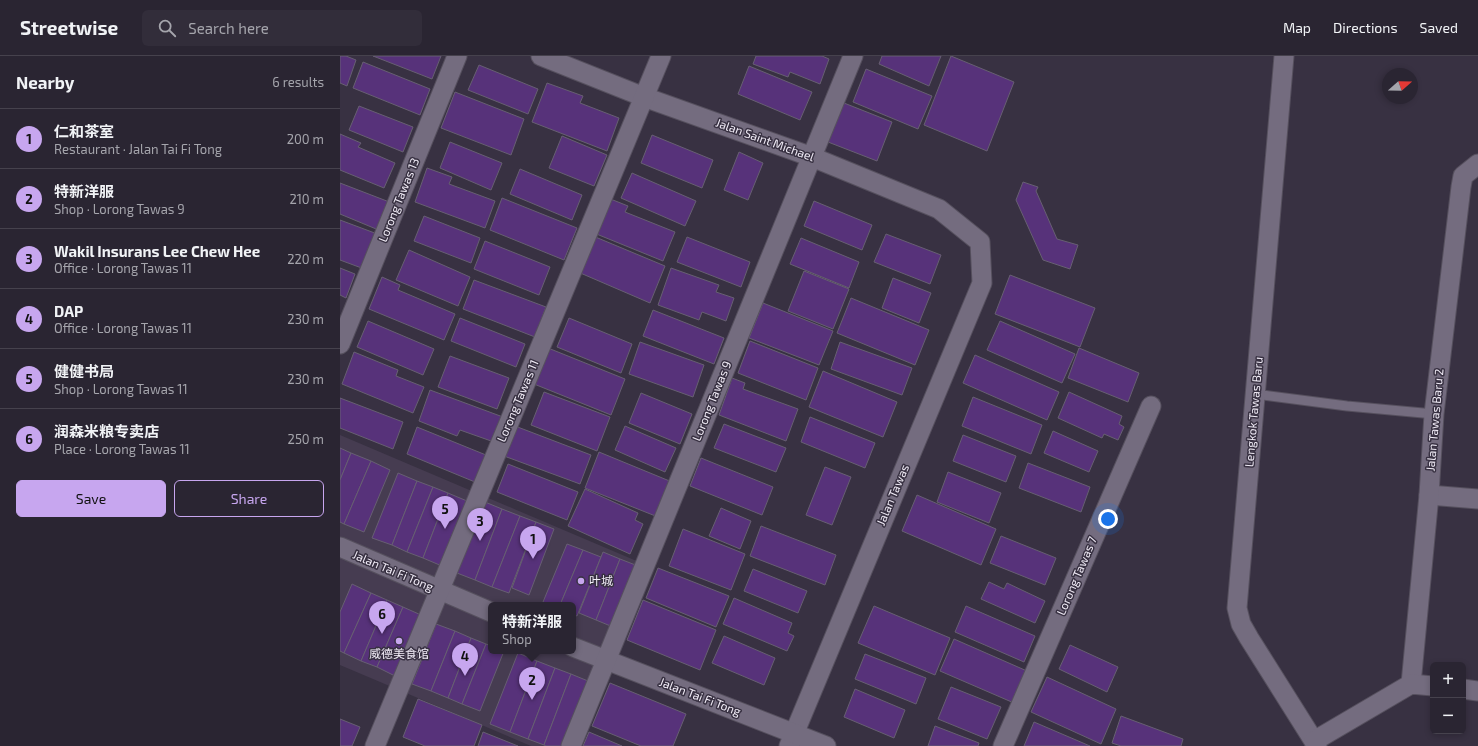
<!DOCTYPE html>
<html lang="en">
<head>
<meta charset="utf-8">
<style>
  body { margin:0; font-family:"Exo 2","Noto Sans SC",sans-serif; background:#322d3a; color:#f1f3f6 }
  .controls { position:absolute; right:12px; bottom:12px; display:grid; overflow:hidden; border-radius:6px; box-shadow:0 2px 6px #0003 }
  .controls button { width:36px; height:36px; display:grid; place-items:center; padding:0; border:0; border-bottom:1px solid #46424d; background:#2a2532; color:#f1f3f6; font:20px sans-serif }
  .compass { position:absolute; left:1042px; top:12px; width:36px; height:36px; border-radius:50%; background:#2a2532; box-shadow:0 2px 6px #0003; rotate:70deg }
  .you { position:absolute; left:768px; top:463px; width:14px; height:14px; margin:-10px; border:3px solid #fff; border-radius:50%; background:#1a73e8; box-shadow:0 0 0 6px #1a73e833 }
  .badge { display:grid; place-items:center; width:26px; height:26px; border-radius:50%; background:#c7a6ef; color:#111; font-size:13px; font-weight:700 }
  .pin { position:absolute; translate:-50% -33px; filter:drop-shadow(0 1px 2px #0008) }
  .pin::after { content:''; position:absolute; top:21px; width:14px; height:12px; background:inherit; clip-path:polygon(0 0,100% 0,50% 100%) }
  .popup { position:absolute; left:148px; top:546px; width:88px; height:52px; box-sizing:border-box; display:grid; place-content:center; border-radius:6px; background:#2a2532; filter:drop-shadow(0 1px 3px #0005); font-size:13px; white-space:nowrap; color:#a5a5ac }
  .popup b { font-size:15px; color:#f1f3f6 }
  .popup::after { content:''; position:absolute; left:50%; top:100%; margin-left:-8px; border:8px solid transparent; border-top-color:#2a2532 }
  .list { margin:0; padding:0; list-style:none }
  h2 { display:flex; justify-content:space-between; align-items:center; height:52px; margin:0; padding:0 16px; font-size:17px }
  h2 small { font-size:13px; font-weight:400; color:#a5a5ac }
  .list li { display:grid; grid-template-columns:26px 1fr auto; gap:12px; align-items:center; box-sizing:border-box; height:60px; padding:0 16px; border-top:1px solid #46424d }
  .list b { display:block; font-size:15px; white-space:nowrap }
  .list p { margin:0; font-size:13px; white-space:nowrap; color:#a5a5ac }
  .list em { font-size:13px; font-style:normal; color:#a5a5ac }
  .actions { display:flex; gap:8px; padding:12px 16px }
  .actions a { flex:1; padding:9px 0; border:1px solid #c7a6ef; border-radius:6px; text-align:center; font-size:14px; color:#c7a6ef }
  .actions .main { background:#c7a6ef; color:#111 }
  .icon { flex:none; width:22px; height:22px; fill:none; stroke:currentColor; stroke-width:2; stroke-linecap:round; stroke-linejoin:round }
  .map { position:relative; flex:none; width:1138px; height:690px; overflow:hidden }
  header { display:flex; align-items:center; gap:24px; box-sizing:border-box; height:56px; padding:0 20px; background:#2a2532; border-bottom:1px solid #46424d }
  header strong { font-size:19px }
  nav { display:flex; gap:22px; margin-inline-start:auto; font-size:14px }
  .search { width:280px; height:36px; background:#322d3a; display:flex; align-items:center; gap:10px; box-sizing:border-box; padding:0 14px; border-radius:6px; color:#a5a5ac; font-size:15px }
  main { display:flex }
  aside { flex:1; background:#2a2532 }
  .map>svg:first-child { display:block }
</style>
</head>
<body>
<header>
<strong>Streetwise</strong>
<div class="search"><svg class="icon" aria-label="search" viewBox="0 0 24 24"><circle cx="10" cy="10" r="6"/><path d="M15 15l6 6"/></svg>Search here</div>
<nav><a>Map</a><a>Directions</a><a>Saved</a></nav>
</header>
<main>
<aside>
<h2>Nearby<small>6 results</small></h2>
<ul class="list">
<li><span class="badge">1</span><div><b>仁和茶室</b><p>Restaurant · Jalan Tai Fi Tong</p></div><em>200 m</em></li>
<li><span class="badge">2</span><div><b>特新洋服</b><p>Shop · Lorong Tawas 9</p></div><em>210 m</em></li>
<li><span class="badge">3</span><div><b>Wakil Insurans Lee Chew Hee</b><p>Office · Lorong Tawas 11</p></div><em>220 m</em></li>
<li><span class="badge">4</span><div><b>DAP</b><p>Office · Lorong Tawas 11</p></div><em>230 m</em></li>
<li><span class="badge">5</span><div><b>健健书局</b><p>Shop · Lorong Tawas 11</p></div><em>230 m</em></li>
<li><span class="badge">6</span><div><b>润森米粮专卖店</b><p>Place · Lorong Tawas 11</p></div><em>250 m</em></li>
</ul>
<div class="actions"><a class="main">Save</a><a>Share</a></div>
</aside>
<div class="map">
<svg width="1138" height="690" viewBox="0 0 1138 690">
  <rect width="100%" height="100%" fill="#383142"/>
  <!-- built -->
  <path fill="#463c51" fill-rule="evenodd" d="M0,379L306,509L231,690H191L0,609ZM151,549H233V595H151Z"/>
  <!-- building -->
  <g fill="#57327a" stroke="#675f72">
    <path d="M0,0H6L16,4L7,30L0,27Z"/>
    <path d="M33,0H101L92,23Z"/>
    <path d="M416,0H482L489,3L480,28L450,16L448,21L413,8Z"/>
    <path d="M542,0H601L589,30L539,8Z"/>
    <path d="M611,0L674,26L647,95L584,69Z"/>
    <path d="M23,6L90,33L80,59L13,32Z"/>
    <path d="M139,9L198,33L188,58L128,34Z"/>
    <path d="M409,10L472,36L460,64L398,38Z"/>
    <path d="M526,13L592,40L578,73L513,46Z"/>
    <path d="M207,27L243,40L240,47L279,62L267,95L192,66Z"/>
    <path d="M115,36L184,63L171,99L101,72Z"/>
    <path d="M504,47L552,66L537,105L488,86Z"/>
    <path d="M19,50L73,71L63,96L9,74Z"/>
    <path d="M0,78L21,87L18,91L55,107L44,132L0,114Z"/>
    <path d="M312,79L373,104L362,132L301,107Z"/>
    <path d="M222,80L267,99L254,130L209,112Z"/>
    <path d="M110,86L162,107L151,134L100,112Z"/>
    <path d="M399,96L423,107L408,144L384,134Z"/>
    <path d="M87,112L112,121L109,128L155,145L145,172L75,146Z"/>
    <path d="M180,113L242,139L232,164L170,138Z"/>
    <path d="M292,117L356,145L345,170L281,142Z"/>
    <path d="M683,126L698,131L696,135L717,183L738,189L730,213L703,204L676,144Z"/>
    <path d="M0,127L52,147L41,175L0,158Z"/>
    <path d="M162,142L237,172L224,204L150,174Z"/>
    <path d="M268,142L288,150L285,156L335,176L323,205L254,177Z"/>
    <path d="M474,145L532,169L522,194L464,170Z"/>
    <path d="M84,160L140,182L131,207L74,185Z"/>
    <path d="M0,164L40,179L27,214L0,204Z"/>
    <path d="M546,178L601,199L590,228L534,206Z"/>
    <path d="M253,180L325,210L310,247L238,216Z"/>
    <path d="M347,181L410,206L401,231L337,206Z"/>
    <path d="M461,182L519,206L509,232L450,208Z"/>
    <path d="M145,185L210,211L199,239L134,213Z"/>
    <path d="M69,194L130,221L118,250L56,224Z"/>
    <path d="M0,212L15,218L6,242L0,239Z"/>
    <path d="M331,212L379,229L376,236L394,242L386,265L362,256L359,264L318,249Z"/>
    <path d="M464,215L509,233L493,273L448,255Z"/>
    <path d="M670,219L755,252L740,291L655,258Z"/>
    <path d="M42,221L60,229L58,234L115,258L104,284L29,253Z"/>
    <path d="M553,222L591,237L579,267L542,252Z"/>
    <path d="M134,224L206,251L195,281L123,253Z"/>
    <path d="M511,242L589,274L575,309L497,277Z"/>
    <path d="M423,247L493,275L479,309L409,282Z"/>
    <path d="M313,254L384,282L374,308L303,280Z"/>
    <path d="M120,262L185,288L176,311L111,285Z"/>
    <path d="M229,262L292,288L281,317L217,291Z"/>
    <path d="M28,265L94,293L83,319L17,291Z"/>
    <path d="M660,265L735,298L722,327L647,294Z"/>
    <path d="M410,285L478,312L466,344L398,317Z"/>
    <path d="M300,286L364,309L353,341L289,318Z"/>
    <path d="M500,286L572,312L562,339L491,313Z"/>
    <path d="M208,292L285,323L271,359L194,328Z"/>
    <path d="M739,292L799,317L788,346L728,322Z"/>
    <path d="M14,296L58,314L56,320L84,331L73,357L2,328Z"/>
    <path d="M635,299L719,336L707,364L623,327Z"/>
    <path d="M110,300L169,322L157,353L98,331Z"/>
    <path d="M483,315L557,346L543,381L469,351Z"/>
    <path d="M392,322L405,327L403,333L458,353L446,385L379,359Z"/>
    <path d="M90,334L163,361L154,386L120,374L117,380L79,365Z"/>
    <path d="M204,336L270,361L257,395L191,369Z"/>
    <path d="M729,336L782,360L779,368L784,371L778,384L764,378L762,382L718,362Z"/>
    <path d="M301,337L352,358L340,388L289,367Z"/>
    <path d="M633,341L702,369L691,398L622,370Z"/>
    <path d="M0,342L63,366L53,393L0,372Z"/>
    <path d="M470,361L535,387L525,412L461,386Z"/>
    <path d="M384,368L446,392L436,416L374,392Z"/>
    <path d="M175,370L251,399L240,428L164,400Z"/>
    <path d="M285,370L336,392L325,416L275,394Z"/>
    <path d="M77,371L146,399L135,426L67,398Z"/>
    <path d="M713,375L758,395L749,416L704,397Z"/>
    <path d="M623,379L676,400L666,426L613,405Z"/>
    <path d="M0,392L11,397L0,424Z"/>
    <path d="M259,396L332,426L318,461L245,432Z"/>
    <path d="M11,397L31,405L4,468L0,466V424Z"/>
    <path d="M361,402L433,431L422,459L350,430Z"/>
    <path d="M31,405L50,414L24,476L4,468Z"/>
    <path d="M688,407L750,431L741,456L679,432Z"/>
    <path d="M168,408L238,436L227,464L157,436Z"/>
    <path d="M485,411L511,421L492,469L466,459Z"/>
    <path d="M608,416L661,437L649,467L597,446Z"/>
    <path d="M58,417L77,425L52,489L32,482Z"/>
    <path d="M77,425L93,431L67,496L52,489Z"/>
    <path d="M93,431L108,437L83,502L67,496Z"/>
    <path d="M245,433L298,457L295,464L303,468L290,498L228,470Z"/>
    <path d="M108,437L127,445L102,510L83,502Z"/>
    <path d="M577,439L656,473L641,509L562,475Z"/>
    <path d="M145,446L162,453L135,524L117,517Z"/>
    <path d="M381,452L411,465L400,493L369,480Z"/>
    <path d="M162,453L180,460L152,531L135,524Z"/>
    <path d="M180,460L196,466L169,537L152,531Z"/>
    <path d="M196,466L214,473L189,539L172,532Z"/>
    <path d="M421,470L496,499L485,529L410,500Z"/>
    <path d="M343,473L405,498L391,534L329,510Z"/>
    <path d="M661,480L716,502L705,529L650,507Z"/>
    <path d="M227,488L243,494L220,549H211L203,546Z"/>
    <path d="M243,494L261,501L237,560L233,558V549H220Z"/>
    <path d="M263,496L280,503L256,564L239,557Z"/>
    <path d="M280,503L298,510L273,571L256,564Z"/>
    <path d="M318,512L389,540L376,571L306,542Z"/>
    <path d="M413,513L467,535L458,557L404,535Z"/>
    <path d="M649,526L664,533L667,527L705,545L695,567L641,543Z"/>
    <path d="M12,528L31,537L4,597L0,595V556Z"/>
    <path d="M31,537L47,544L21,605L4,597Z"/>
    <path d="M394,542L452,567L448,577L454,580L447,595L383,568Z"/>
    <path d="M47,544L63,551L37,611L21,605Z"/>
    <path d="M303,544L376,574L360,614L287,584Z"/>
    <path d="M534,550L610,582L595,619L518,587Z"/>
    <path d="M626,550L695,580L684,606L615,576Z"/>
    <path d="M63,551L81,559L55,620L37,611Z"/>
    <path d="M96,568L115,575L91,635L72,628Z"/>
    <path d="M115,575L131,582L108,642L91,635Z"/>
    <path d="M384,580L435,602L424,629L372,607Z"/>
    <path d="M131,582L146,588L122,648L108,642Z"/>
    <path d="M614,583L687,615L674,647L600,615Z"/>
    <path d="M146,588L151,590V595H164L140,655L122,648Z"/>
    <path d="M730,589L778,611L767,636L719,613Z"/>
    <path d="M178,597L197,605L170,676L150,668Z"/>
    <path d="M525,598L586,622L576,648L515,623Z"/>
    <path d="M197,605L215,612L188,683L170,676Z"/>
    <path d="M215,612L231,618L204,689L188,683Z"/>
    <path d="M231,618L248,625L223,690H206L204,689Z"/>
    <path d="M707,621L776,653L761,688L691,656Z"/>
    <path d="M270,627L346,658L333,690H301L252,670Z"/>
    <path d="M611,631L661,651L647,683L598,663Z"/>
    <path d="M515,633L565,654L554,682L504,661Z"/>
    <path d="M78,643L142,669L134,690H85L63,681Z"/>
    <path d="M781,660L843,683L841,690H781L772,687Z"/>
    <path d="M0,663L20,671L12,690H0Z"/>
    <path d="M694,666L750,690H684Z"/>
    <path d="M595,670L639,687L638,690H588Z"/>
    <path d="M143,676L178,690H138Z"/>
    <path d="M249,676L282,690H243Z"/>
  </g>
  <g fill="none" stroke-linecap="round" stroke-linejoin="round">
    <defs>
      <path id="service" d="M915,338L1007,350L1094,358"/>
      <g id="minor">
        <path d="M201,0L304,41L472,101L599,153L640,186L642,227L449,690"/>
        <path d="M944,0L897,552L901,568L909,582L977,690"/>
        <path d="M0,288L117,0"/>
        <path d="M1089,439L1138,443"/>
        <path d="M0,491L151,556"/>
        <path d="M233,591L486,690"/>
        <path d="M1071,628L1089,439L1094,358L1121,131L1123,120L1138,108"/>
        <path d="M1123,633L1138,635"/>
        <path d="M974,685L1071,628L1093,630"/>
        <path d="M35,690L321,0"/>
        <path d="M231,690L513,0"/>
        <path d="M663,690L811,350"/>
      </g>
    </defs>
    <!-- service casing -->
    <use href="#service" stroke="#56505e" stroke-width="11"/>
    <!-- minor casing -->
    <use href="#minor" stroke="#56505e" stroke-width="21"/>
    <!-- service -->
    <use href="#service" stroke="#746c7f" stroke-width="9"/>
    <!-- minor -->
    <use href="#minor" stroke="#746c7f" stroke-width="19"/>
  </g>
  <!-- markers -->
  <g fill="#c7a6ef" stroke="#383142" stroke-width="1.5">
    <circle cx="241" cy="525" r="4"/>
    <circle cx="59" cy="585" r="4"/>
  </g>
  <g text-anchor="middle" stroke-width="3" stroke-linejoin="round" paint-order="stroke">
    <!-- street labels -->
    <g font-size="12" fill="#f1ecf7" stroke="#383142">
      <text transform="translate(425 84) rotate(20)" y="4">Jalan Saint Michael</text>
      <text transform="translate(59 144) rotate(-68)" y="4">Lorong Tawas 13</text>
      <text transform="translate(178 345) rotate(-67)" y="4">Lorong Tawas 11</text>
      <text transform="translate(372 345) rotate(-68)" y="4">Lorong Tawas 9</text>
      <text transform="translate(914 356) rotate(-85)" y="4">Lengkok Tawas Baru</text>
      <text transform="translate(1095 364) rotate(-85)" y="4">Jalan Tawas Baru 2</text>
      <text transform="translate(553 439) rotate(-67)" y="4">Jalan Tawas</text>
      <text transform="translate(53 515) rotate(23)" y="4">Jalan Tai Fi Tong</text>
      <text transform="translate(737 520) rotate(-67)" y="4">Lorong Tawas 7</text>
      <text transform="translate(360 641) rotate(21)" y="4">Jalan Tai Fi Tong</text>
    </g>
    <!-- poi labels -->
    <g font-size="12" fill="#f1ecf7" stroke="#383142" text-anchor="start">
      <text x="249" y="529">叶城</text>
      <text x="59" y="602" text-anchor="middle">威德美食馆</text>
    </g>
  </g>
</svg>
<div class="controls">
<button>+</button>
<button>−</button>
</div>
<svg class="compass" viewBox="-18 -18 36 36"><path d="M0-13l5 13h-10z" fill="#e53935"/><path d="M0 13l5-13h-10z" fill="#a5a5ac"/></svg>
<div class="you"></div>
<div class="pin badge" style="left:193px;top:503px">1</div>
<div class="pin badge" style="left:192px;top:644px">2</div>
<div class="popup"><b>特新洋服</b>Shop</div>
<div class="pin badge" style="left:140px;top:485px">3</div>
<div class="pin badge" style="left:125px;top:620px">4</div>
<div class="pin badge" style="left:105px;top:473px">5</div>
<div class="pin badge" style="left:42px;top:578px">6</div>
</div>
</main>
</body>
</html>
